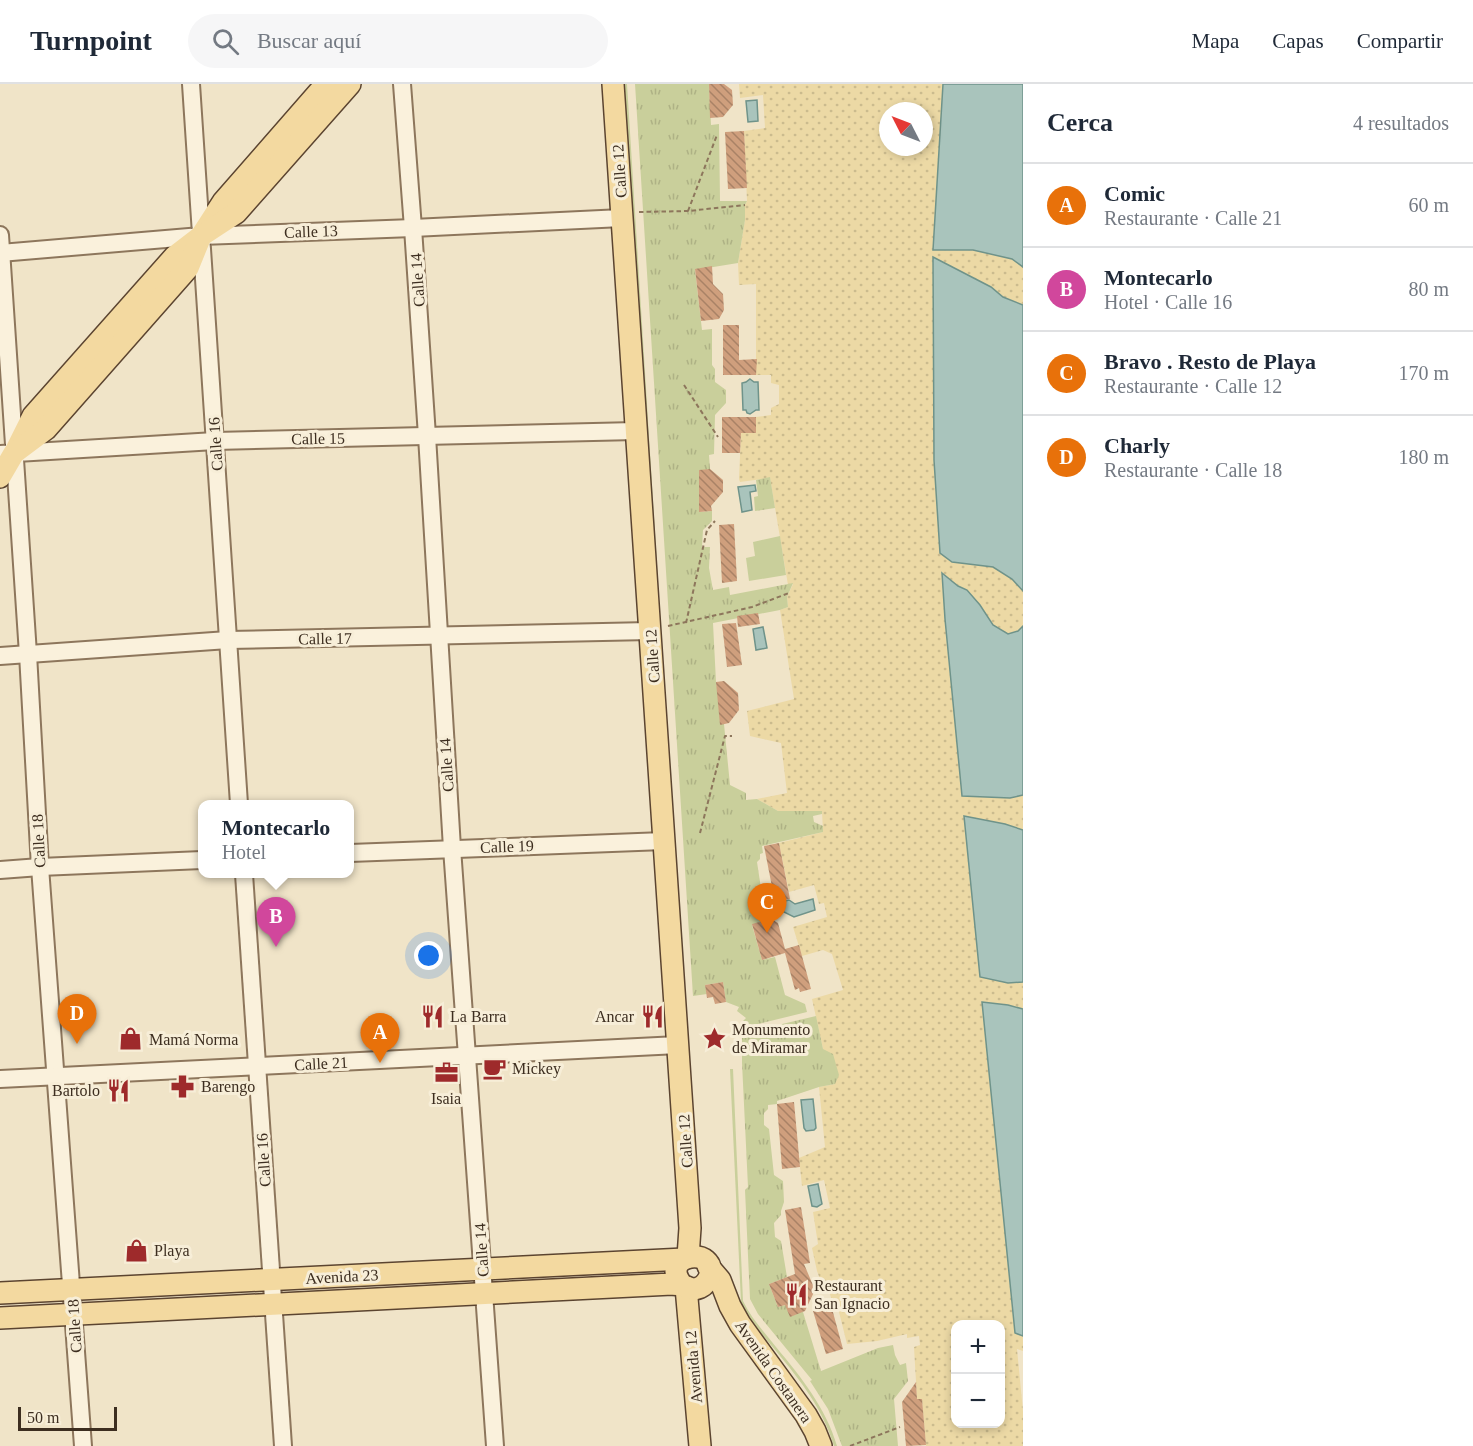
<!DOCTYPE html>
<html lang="es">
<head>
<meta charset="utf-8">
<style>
  body { margin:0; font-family:"Times New Roman",serif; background:#f6f6f7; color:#1f2937 }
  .controls { position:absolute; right:18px; bottom:18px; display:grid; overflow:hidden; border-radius:12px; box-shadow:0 3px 9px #0003 }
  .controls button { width:54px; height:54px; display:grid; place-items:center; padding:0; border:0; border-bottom:2px solid #e0e1e3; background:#fff; color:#1f2937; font:30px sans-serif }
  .compass { position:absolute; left:879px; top:18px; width:54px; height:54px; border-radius:50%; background:#fff; box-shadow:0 3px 9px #0003; rotate:312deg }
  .scale { position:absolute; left:18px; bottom:15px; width:99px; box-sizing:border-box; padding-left:6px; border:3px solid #3d2e20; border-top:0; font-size:16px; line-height:21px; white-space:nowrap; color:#3d2e20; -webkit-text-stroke:4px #f7eed8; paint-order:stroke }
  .you { position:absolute; left:429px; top:872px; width:21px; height:21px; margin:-15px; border:4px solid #fff; border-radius:50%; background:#1a73e8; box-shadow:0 0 0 9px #1a73e833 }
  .badge { display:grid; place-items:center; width:39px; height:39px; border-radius:50%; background:#0f766e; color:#fff; font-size:20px; font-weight:700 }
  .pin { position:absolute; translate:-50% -50px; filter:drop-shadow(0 2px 3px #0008) }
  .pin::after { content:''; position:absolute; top:32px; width:21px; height:18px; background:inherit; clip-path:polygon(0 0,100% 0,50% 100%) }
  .popup { position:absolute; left:198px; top:716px; width:156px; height:78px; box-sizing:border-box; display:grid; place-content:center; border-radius:12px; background:#fff; filter:drop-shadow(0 2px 4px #0005); font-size:20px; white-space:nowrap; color:#747a83 }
  .popup b { font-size:22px; color:#1f2937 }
  .popup::after { content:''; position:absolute; left:50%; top:100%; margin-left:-12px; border:12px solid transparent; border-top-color:#fff }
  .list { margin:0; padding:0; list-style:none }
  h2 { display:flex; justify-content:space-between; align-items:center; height:78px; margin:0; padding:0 24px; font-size:26px }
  h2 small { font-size:20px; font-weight:400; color:#747a83 }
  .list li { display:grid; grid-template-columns:39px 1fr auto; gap:18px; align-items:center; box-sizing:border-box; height:84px; padding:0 24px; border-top:2px solid #e0e1e3 }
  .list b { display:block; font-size:22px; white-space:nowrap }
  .list p { margin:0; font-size:20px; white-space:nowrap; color:#747a83 }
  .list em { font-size:20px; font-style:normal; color:#747a83 }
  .icon { flex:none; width:33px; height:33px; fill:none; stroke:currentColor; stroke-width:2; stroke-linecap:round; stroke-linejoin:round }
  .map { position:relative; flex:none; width:1023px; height:1362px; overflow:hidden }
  header { display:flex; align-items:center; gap:36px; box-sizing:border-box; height:84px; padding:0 30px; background:#fff; border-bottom:2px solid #e0e1e3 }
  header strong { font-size:28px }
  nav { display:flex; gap:33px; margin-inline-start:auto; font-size:21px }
  .search { width:420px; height:54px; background:#f6f6f7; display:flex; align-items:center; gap:15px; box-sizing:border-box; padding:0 21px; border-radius:33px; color:#747a83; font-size:22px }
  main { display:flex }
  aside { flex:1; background:#fff }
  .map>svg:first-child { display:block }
</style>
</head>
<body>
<header>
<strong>Turnpoint</strong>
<div class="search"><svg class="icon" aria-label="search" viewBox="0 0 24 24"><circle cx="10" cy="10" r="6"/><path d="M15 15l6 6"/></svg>Buscar aquí</div>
<nav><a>Mapa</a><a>Capas</a><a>Compartir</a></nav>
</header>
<main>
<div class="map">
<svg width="1023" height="1362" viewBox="0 0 1023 1362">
  <defs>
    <pattern id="sand-dots" width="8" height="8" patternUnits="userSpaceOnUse" patternTransform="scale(1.5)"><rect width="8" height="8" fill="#ecd9a5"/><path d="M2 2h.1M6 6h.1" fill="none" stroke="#cbbb8e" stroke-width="1.8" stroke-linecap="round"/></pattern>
    <pattern id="park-tufts" width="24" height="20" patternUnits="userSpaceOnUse" patternTransform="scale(1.5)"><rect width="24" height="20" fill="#c9cf9b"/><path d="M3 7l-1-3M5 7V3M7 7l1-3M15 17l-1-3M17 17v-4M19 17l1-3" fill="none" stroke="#aeb285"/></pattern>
    <pattern id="building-back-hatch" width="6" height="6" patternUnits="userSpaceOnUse" patternTransform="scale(1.5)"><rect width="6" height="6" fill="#cf9f7d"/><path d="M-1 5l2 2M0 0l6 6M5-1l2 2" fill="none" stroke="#a98266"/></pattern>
  </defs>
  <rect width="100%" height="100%" fill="#f0e4c8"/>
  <!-- sand -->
  <path fill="url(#sand-dots)" fill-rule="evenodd" d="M739,0H943L933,166H973L1012,175L1023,183V221L1003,213L991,203L933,174L934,376L940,469L952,478L993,483L1012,495L1023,507V542L1018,547L1008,550L993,541L980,521L967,506L958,502L942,489L962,712L1010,714L1023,711V746L1005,740L964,732L980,893L1008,899L1023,898V925L1008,921L982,919L1015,1249L1023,1252V1267L1017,1265L1023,1327V1362H926L922,1315H917L914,1263L920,1261L919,1252L907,1254V1250L877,1257L847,1260L837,1220L833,1221L828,1203H823L817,1187L812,1164L818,1160L813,1128L830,1124L824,1096L802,1102L799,1074L825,1063L819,1003L835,1000L823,965L812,915L843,906L832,870L823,866L802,872L793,843L827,833L824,819L819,820L814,801L789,808L779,759L823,748L822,727H778L757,715L787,709L781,659L750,652L747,627L794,615L780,526L788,523L787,513L793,500L788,501L770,394L740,398L739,395L741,349H756V333L771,331V324L779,320V301L771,299V291H756V200L739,201L738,179L745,136V121L747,117L744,47L765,44L763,11L740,14ZM888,27H924V63H888ZM956,1240H1000V1340H956Z"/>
  <!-- park -->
  <g fill="url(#park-tufts)">
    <path d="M635,0H709L711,41L719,40L720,117H747L745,121V136L738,179L695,186L702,246L712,245V281L715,285V298L726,306V319L715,331L714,370L709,371L710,385L700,428L712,427V437L703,446L702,463H710L709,484L713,506L729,503L730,511L793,499L787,513L788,523L780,526L713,539L716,598L724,640L730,701L746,709V716L757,715L778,727H822V730L813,732L814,738L823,742V748L762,762L763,769L760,770V775L757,778L766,837L752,841L762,876L775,873L785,911L805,920L807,928L746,943L743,937L746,934L737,927L739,923L726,918L723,898L705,901L707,910L693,912Z"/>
    <path d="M770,393L775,424L755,427L754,413L758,412L756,396Z"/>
    <path d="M816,932L823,965L833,970L839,991L835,1000L819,1003L777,1017V1020L768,1021V1025L764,1029V1041L769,1045L774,1091L783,1097L784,1118L781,1127V1131L774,1139L775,1153L781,1157L787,1193L769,1200L778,1223L785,1221L803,1228L821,1287L878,1264L893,1261L895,1271L900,1281L906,1279L908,1297L894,1315L898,1362H842L828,1325L810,1297L812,1296L758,1230L750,1215L745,1106L748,1103L742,979V952L748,950V948Z"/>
  </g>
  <!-- garden -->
  <g fill="#c9cf9b">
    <path d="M624,0H627L684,913L685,966Z"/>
    <path d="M780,452L786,491L749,497L746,474L755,472L753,458Z"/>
    <path d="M730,985H733L743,1217C751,1234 764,1248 776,1263C801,1293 826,1324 837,1362H834C823,1325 800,1296 776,1267C763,1251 748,1237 741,1218Z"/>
  </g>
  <!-- water -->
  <g fill="#a9c4bc" stroke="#6f938a" stroke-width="1.5">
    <path d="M943,0H1023V183L1012,175L973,166H933Z"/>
    <path d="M757,16L758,37L748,38L746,17Z"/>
    <path d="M933,173L991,203L1003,213L1023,221V507L1012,495L993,483L952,478L940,469L934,376Z"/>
    <path d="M750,295L754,298H758L759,326H756L750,330L747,329L746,326H743L742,299L746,298Z"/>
    <path d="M755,401L756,407L750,408L752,426L742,428L738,403Z"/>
    <path d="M942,489L958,502L967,506L980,521L993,541L1008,550L1018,547L1023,542V711L1010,714L962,712L945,535Z"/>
    <path d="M763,543L767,564L756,566L753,545Z"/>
    <path d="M964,732L1005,740L1023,746V898L1008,899L980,893Z"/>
    <path d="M813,815L815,826L794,833L782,827L781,818L789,816L795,820Z"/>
    <path d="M982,918L1008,921L1023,925V1252L1015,1249Z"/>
    <path d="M813,1015L816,1044L814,1046L806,1047L804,1044L801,1016Z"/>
    <path d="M818,1100L822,1120L817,1123L812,1122L808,1102Z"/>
  </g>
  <!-- building -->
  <g fill="url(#building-back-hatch)">
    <path d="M709,0H724L732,6L733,21L723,33L710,34Z"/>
    <path d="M744,47L747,104L728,105L725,48Z"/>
    <path d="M712,182L713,200L723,210L724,226L719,235L701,237L695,185Z"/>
    <path d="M723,241H739V276L757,275L756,291H723Z"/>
    <path d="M722,333H756V349H741L740,369H722Z"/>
    <path d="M710,385L723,396V408L711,422L712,427L699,428V386Z"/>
    <path d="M734,440L737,497L722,499L719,441Z"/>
    <path d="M758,529L760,540L738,543L737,532Z"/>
    <path d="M736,539L742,581L727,583L722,540Z"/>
    <path d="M724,597L738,609L739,626L729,639L720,641L716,598Z"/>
    <path d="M779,759L790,815L775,818L764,762Z"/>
    <path d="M771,835L778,839L785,865L799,861L811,905L800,908L799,904L795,906L785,869L762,876L752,840Z"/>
    <path d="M723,898L726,918L715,920L713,913L707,914L705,901Z"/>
    <path d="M794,1018L800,1083L782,1085L777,1020Z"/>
    <path d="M801,1123L810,1179L804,1180L815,1206L805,1227L790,1233L785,1221L778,1223L769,1200L795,1190L785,1126Z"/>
    <path d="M831,1221L843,1265L826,1270L813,1227Z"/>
    <path d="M916,1298L917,1315H922L926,1361L906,1362L902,1318Z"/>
  </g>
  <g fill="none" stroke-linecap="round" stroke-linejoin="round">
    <defs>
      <g id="minor">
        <path d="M191,0L239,720"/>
        <path d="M402,0L413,144L427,352L452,764L495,1362"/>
        <path d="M0,151L28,570L40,783L83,1362"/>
        <path d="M0,169L201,152L413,144L622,134"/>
        <path d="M0,370L215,357L636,347"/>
        <path d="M0,572L228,556L650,547"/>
        <path d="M350,769L664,757"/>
        <path d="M0,786L40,783L202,776"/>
        <path d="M244,790L283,1362"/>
        <path d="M0,995L678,961"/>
      </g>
      <g id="major">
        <path d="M613,0L690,1144L688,1173"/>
        <path d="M17,364L33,332L175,172L201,152L223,118L326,0"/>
        <path d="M0,393L14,369L46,345L188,184L201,152L236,129L350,0"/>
        <path d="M708,1182L720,1196L730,1222L740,1240L806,1331L815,1347L821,1362"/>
        <path d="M686,1203L700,1362"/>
        <path d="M0,1209L684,1175"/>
        <path d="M0,1234L672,1200C675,1201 678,1200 681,1201C686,1202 689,1205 695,1205C701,1204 706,1200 709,1194C720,1161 657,1169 682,1201"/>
      </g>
    </defs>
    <!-- minor casing -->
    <use href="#minor" stroke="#8d765c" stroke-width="20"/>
    <!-- major casing -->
    <use href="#major" stroke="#5b4430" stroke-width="24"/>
    <!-- path -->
    <g stroke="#8d765c" stroke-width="2" stroke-dasharray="4.5 3" stroke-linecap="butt">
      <path d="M688,127L717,51"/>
      <path d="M639,128L688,127L745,121"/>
      <path d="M684,301L718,353"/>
      <path d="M686,539L707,446L715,437"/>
      <path d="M668,542L752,523L789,509"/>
      <path d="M700,749L725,652H732"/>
      <path d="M850,1362L900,1343"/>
    </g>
    <!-- minor -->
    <use href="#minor" stroke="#faf1dc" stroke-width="16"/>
    <!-- major -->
    <use href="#major" stroke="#f3d9a0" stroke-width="21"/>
  </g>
  <!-- icons -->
  <defs>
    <symbol id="restaurant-bare" viewBox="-9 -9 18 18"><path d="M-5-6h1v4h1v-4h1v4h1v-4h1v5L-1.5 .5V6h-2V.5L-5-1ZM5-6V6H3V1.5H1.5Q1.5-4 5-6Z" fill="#9e2a2b" stroke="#f7eed8" stroke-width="2.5" paint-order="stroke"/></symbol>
    <symbol id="sight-bare" viewBox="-9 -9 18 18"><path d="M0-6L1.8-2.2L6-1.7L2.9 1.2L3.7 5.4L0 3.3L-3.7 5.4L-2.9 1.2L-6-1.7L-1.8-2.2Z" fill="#9e2a2b" stroke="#f7eed8" stroke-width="2.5" paint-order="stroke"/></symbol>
    <symbol id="shop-bare" viewBox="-9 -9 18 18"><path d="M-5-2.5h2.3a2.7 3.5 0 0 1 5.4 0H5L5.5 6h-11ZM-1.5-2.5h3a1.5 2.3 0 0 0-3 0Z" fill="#9e2a2b" stroke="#f7eed8" stroke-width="2.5" paint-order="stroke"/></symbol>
    <symbol id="cafe-bare" viewBox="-9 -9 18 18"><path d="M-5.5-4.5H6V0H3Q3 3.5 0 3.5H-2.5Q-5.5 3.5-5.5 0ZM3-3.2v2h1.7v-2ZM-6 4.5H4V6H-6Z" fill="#9e2a2b" stroke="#f7eed8" stroke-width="2.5" paint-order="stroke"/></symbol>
    <symbol id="office-bare" viewBox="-9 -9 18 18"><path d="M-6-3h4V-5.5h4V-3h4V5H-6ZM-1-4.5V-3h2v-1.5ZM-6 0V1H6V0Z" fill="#9e2a2b" stroke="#f7eed8" stroke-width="2.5" paint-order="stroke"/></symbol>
    <symbol id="pharmacy-bare" viewBox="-9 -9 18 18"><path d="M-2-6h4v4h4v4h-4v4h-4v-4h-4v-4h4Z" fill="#9e2a2b" stroke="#f7eed8" stroke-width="2.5" paint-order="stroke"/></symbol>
  </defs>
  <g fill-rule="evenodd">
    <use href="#restaurant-bare" x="416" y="916" width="33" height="33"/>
    <use href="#restaurant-bare" x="636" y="916" width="33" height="33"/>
    <use href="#sight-bare" x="698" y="938" width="33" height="33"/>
    <use href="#shop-bare" x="114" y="938" width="33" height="33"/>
    <use href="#cafe-bare" x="478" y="968" width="33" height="33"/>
    <use href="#office-bare" x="430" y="972" width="33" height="33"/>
    <use href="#pharmacy-bare" x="166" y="986" width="33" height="33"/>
    <use href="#restaurant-bare" x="102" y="990" width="33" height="33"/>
    <use href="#shop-bare" x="120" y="1150" width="33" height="33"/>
    <use href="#restaurant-bare" x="780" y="1194" width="33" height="33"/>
  </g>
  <g text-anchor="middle" stroke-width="6" stroke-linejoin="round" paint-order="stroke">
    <!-- street labels -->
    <g font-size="16" fill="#3d2e20" stroke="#f7eed8">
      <text transform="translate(619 87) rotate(-94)" y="6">Calle 12</text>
      <text transform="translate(311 147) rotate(-2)" y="6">Calle 13</text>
      <text transform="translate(417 196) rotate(-94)" y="6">Calle 14</text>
      <text transform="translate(318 354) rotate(-1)" y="6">Calle 15</text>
      <text transform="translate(215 360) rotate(-94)" y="6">Calle 16</text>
      <text transform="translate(325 554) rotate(-1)" y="6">Calle 17</text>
      <text transform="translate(652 572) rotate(-94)" y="6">Calle 12</text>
      <text transform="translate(446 681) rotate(-94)" y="6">Calle 14</text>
      <text transform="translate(38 757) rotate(-93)" y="6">Calle 18</text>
      <text transform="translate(507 762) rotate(-2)" y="6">Calle 19</text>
      <text transform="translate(321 979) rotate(-3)" y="6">Calle 21</text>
      <text transform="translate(685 1057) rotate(-94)" y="6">Calle 12</text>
      <text transform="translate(263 1076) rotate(-94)" y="6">Calle 16</text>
      <text transform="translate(481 1166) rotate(-94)" y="6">Calle 14</text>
      <text transform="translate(342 1192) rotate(-3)" y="6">Avenida 23</text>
      <text transform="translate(74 1242) rotate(-94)" y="6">Calle 18</text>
      <text transform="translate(693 1283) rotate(-95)" y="6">Avenida 12</text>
      <text transform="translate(774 1287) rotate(55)" y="6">Avenida Costanera</text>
    </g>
    <!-- poi labels -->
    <g font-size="16" fill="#3d2e20" stroke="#f7eed8" text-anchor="start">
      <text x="450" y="938">La Barra</text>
      <text x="634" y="938" text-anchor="end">Ancar</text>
      <text x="732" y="951">Monumento<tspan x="732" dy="18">de Miramar</tspan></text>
      <text x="149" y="961">Mamá Norma</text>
      <text x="512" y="990">Mickey</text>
      <text x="201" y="1008">Barengo</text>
      <text x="100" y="1012" text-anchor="end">Bartolo</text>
      <text x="446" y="1020" text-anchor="middle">Isaia</text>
      <text x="154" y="1172">Playa</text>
      <text x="814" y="1207">Restaurant<tspan x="814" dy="18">San Ignacio</tspan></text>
    </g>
  </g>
</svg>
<div class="controls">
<button>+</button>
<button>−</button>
</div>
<svg class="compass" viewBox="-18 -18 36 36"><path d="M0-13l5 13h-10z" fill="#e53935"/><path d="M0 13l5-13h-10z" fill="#747a83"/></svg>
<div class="scale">50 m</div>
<div class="you"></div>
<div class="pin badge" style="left:380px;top:979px;background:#e8710a">A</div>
<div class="pin badge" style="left:276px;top:863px;background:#d1479c">B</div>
<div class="popup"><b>Montecarlo</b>Hotel</div>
<div class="pin badge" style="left:767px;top:849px;background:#e8710a">C</div>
<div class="pin badge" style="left:77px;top:960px;background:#e8710a">D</div>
</div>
<aside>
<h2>Cerca<small>4 resultados</small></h2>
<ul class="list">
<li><span class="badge" style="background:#e8710a">A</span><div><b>Comic</b><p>Restaurante · Calle 21</p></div><em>60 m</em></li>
<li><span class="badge" style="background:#d1479c">B</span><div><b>Montecarlo</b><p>Hotel · Calle 16</p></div><em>80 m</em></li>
<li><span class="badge" style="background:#e8710a">C</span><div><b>Bravo . Resto de Playa</b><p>Restaurante · Calle 12</p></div><em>170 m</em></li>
<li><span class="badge" style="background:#e8710a">D</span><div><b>Charly</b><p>Restaurante · Calle 18</p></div><em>180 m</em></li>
</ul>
</aside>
</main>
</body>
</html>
